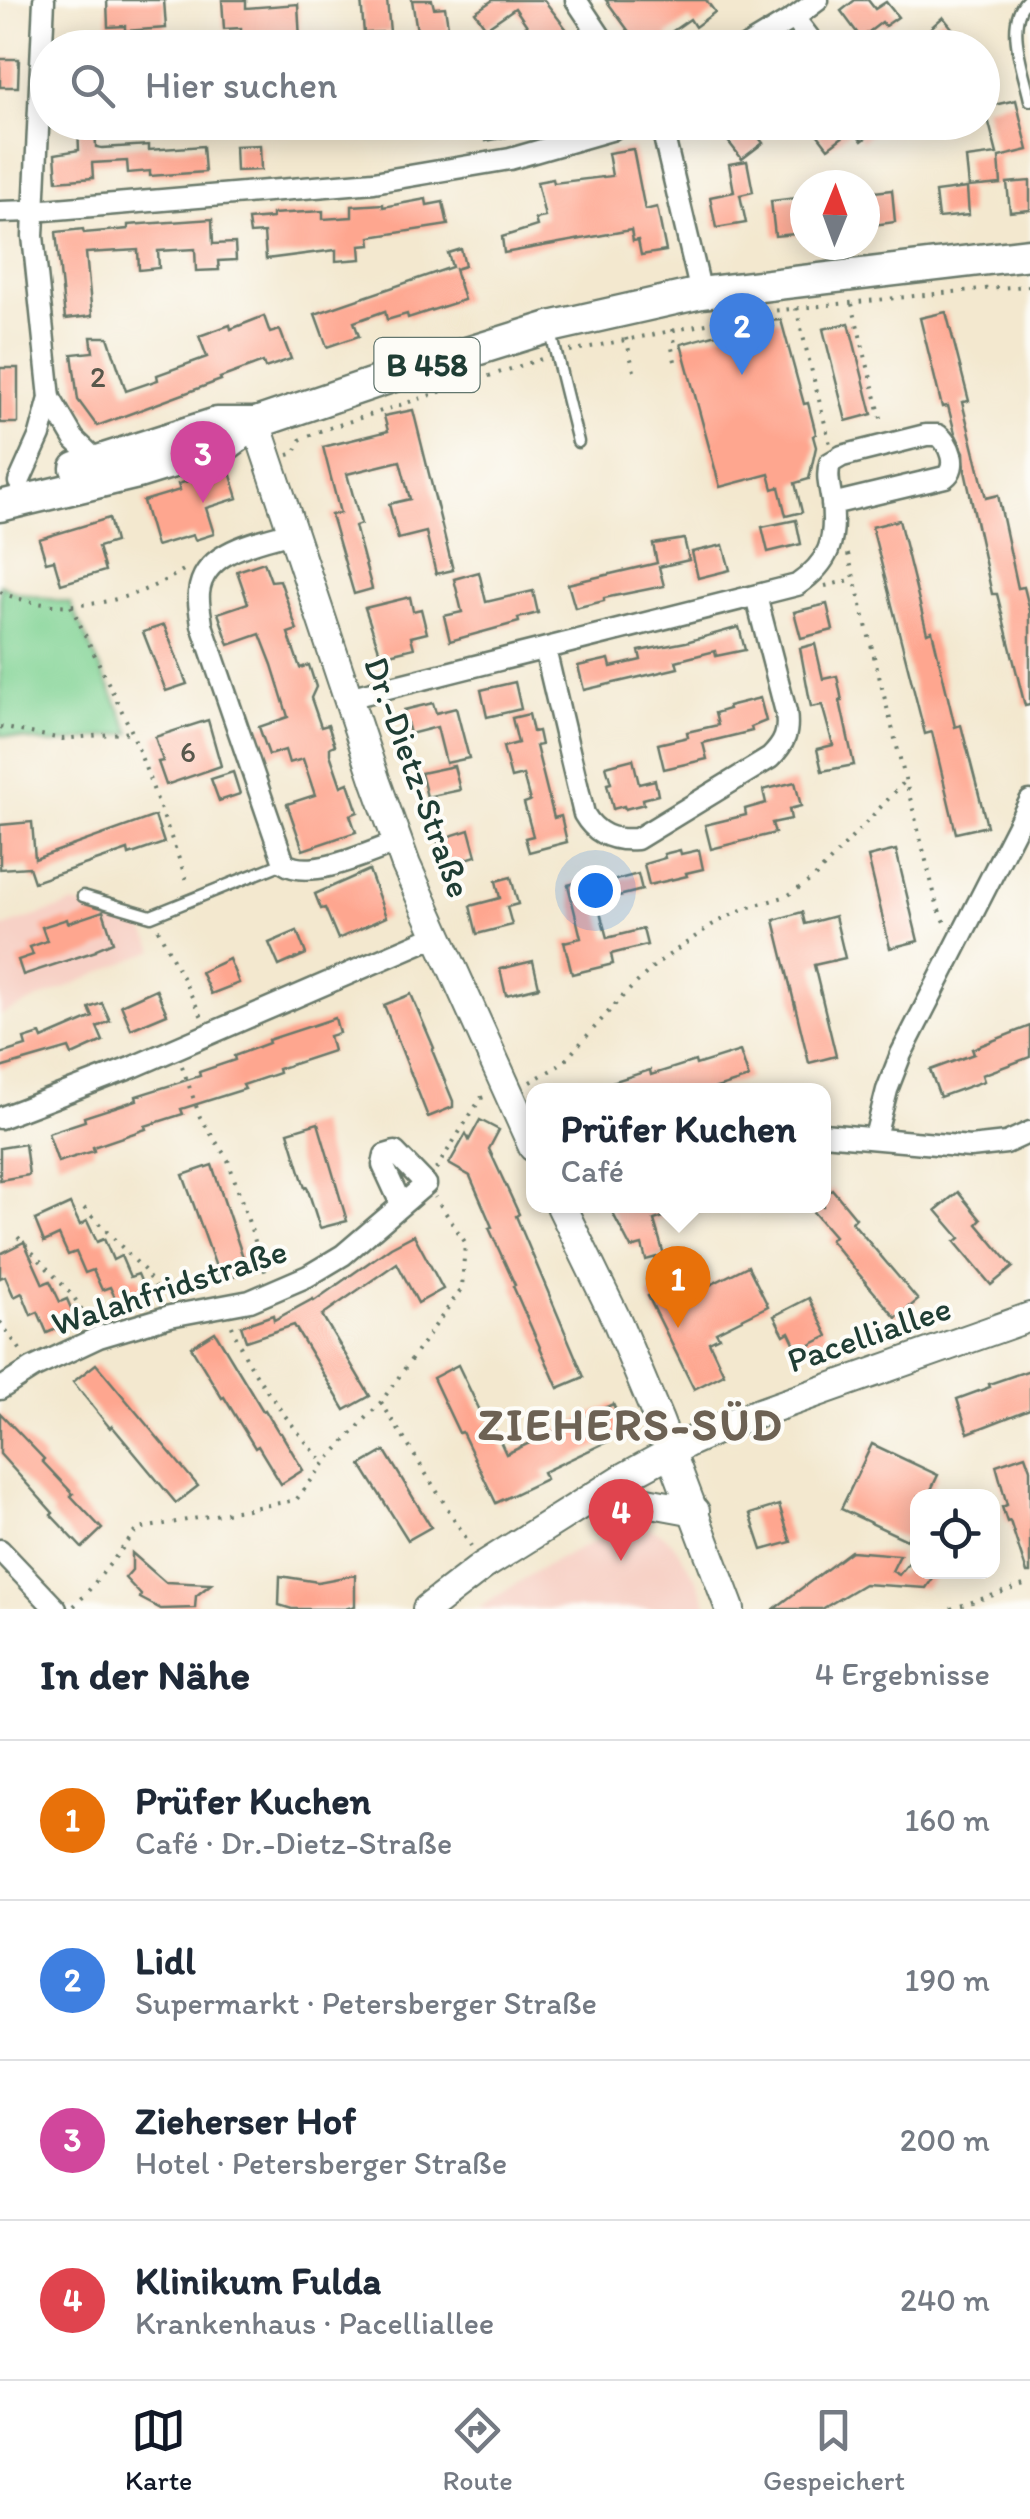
<!DOCTYPE html>
<html lang="de">
<head>
<meta charset="utf-8">
<style>
  body { margin:0; font-family:Itim,sans-serif; background:#f2f2f3; color:#1f2937 }
  .controls { position:absolute; right:30px; bottom:30px; display:grid; overflow:hidden; border-radius:20px; box-shadow:0 5px 25px #0003 }
  .controls button { width:90px; height:90px; display:grid; place-items:center; padding:0; border:0; border-bottom:2px solid #e0e1e3; background:#fff; color:#1f2937; font:50px sans-serif }
  .compass { position:absolute; left:790px; top:170px; width:90px; height:90px; border-radius:50%; background:#fff; box-shadow:0 5px 25px #0003; rotate:1deg }
  .you { position:absolute; left:595px; top:890px; width:35px; height:35px; margin:-25px; border:8px solid #fff; border-radius:50%; background:#1a73e8; box-shadow:0 0 0 15px #1a73e833 }
  .badge { display:grid; place-items:center; width:65px; height:65px; border-radius:50%; background:#111827; color:#fff; font-size:32px; font-weight:700 }
  .pin { position:absolute; translate:-50% -82px; filter:drop-shadow(0 2px 5px #0008) }
  .pin::after { content:''; position:absolute; top:52px; width:35px; height:30px; background:inherit; clip-path:polygon(0 0,100% 0,50% 100%) }
  .popup { position:absolute; left:526px; top:1083px; width:305px; height:130px; box-sizing:border-box; display:grid; place-content:center; border-radius:20px; background:#fff; filter:drop-shadow(0 2px 8px #0005); font-size:32px; white-space:nowrap; color:#747a83 }
  .popup b { font-size:38px; color:#1f2937 }
  .popup::after { content:''; position:absolute; left:50%; top:100%; margin-left:-20px; border:20px solid transparent; border-top-color:#fff }
  .list { margin:0; padding:0; list-style:none }
  h2 { display:flex; justify-content:space-between; align-items:center; height:130px; margin:0; padding:0 40px; font-size:42px }
  h2 small { font-size:32px; font-weight:400; color:#747a83 }
  .list li { display:grid; grid-template-columns:65px 1fr auto; gap:30px; align-items:center; box-sizing:border-box; height:160px; padding:0 40px; border-top:2px solid #e0e1e3 }
  .list b { display:block; font-size:38px; white-space:nowrap }
  .list p { margin:0; font-size:32px; white-space:nowrap; color:#747a83 }
  .list em { font-size:32px; font-style:normal; color:#747a83 }
  .icon { flex:none; width:55px; height:55px; fill:none; stroke:currentColor; stroke-width:2; stroke-linecap:round; stroke-linejoin:round }
  .map { position:relative; flex:none; width:1030px; height:1609px; overflow:hidden }
  .search { position:absolute; background:#fff; box-shadow:0 5px 25px #0003; left:30px; right:30px; top:30px; height:110px; display:flex; align-items:center; gap:25px; box-sizing:border-box; padding:0 35px; border-radius:55px; color:#747a83; font-size:38px }
  .sheet { height:770px; background:#fff }
  nav { display:flex; justify-content:space-around; align-items:center; box-sizing:border-box; height:140px; border-top:2px solid #e0e1e3; background:#fff; font-size:28px; color:#747a83 }
  nav a { display:grid; justify-items:center; gap:5px }
  nav .on { color:#111827 }
  .map>svg:first-child { display:block }
</style>
</head>
<body>
<div class="map">
<svg width="1030" height="1609" viewBox="0 0 1030 1609">
  <rect width="100%" height="100%" fill="#fdfcf7"/>
  <filter id="ink" filterUnits="userSpaceOnUse"><feTurbulence type="fractalNoise" baseFrequency=".01" numOctaves="2"/><feDisplacementMap in="SourceGraphic" scale="20" xChannelSelector="R" yChannelSelector="G"/><feConvolveMatrix kernelMatrix="1 2 1 2 8 2 1 2 1" color-interpolation-filters="sRGB"/></filter>
  <filter id="wash" filterUnits="userSpaceOnUse"><feTurbulence type="fractalNoise" baseFrequency=".0048" numOctaves="4" result="noise"/><feDisplacementMap in="SourceGraphic" scale="40" xChannelSelector="R" yChannelSelector="G"/><feGaussianBlur stdDeviation="2.25" result="paint"/><feColorMatrix in="noise" values="0 0 0 0 0 0 0 0 0 0 0 0 0 0 0 0 0 1.4 0 .05"/><feComposite in="paint" operator="in"/></filter>
  <g filter="url(#wash)">
    <rect width="100%" height="100%" fill="#f3e8cf"/>
    <!-- built -->
    <g fill="#f7d1c6">
      <path d="M72,904L126,916L144,930L155,950L0,1015V928Z"/>
      <path d="M636,1527L649,1528L661,1533L673,1543L697,1580L709,1609H478L537,1570L597,1540L619,1530Z"/>
    </g>
    <!-- green -->
    <path fill="#81d394" stroke="#508864" stroke-width="2.5" d="M0,584L16,592L70,603L131,733L53,744L0,735Z"/>
    <g id="blocks">
      <!-- building -->
      <g fill="#fea68f">
        <path d="M107,0H164L166,28L125,31V26L108,27Z"/>
        <path d="M222,0H246V8L298,4L300,40L255,44V48H241V28L224,29Z"/>
        <path d="M361,0H387L390,32L364,33Z"/>
        <path d="M412,0H432L434,8L445,7L449,32L418,37Z"/>
        <path d="M493,0H544L581,48H524L536,39L515,8L486,28L475,12Z"/>
        <path d="M606,0H706L715,12L695,27L690,19L667,35L676,48H641Z"/>
        <path d="M855,0H868L875,9L886,2L898,17L885,26L882,22L861,38L841,11Z"/>
        <path d="M943,17L957,34L940,48H908Z"/>
        <path d="M0,59H19L18,87H0Z"/>
        <path d="M1016,100L1028,150L999,157L1001,184L969,187L966,158L997,154L985,107Z"/>
        <path d="M483,122H543V130L486,141Z"/>
        <path d="M713,122H747L763,143L742,159Z"/>
        <path d="M808,122H886L862,141L853,129L828,148Z"/>
        <path d="M95,126L96,147L102,148L149,145V150L203,146L205,172L150,176V171L128,173L127,161L92,163L93,178L57,181L55,154L79,150L78,127Z"/>
        <path d="M260,145L261,170L236,171L235,146Z"/>
        <path d="M633,149L645,210L657,207L666,251L641,255L638,240L633,241L631,230L504,253L502,237L537,226L535,219L545,217L537,182L553,179L554,183L612,176L608,153Z"/>
        <path d="M747,161L753,192L740,195L746,223L716,228L710,197L734,192L729,164Z"/>
        <path d="M1030,181V210L1010,212L1007,183Z"/>
        <path d="M967,188L969,215L938,218L935,192Z"/>
        <path d="M892,190L895,222L866,226L865,193Z"/>
        <path d="M805,197V233L775,236L771,201Z"/>
        <path d="M426,199L427,205L443,202L448,225L370,237L371,245L360,246L361,259L336,261V250L266,259L264,233L250,234L248,220L272,218V214L323,211V219L352,217V206L383,204V207Z"/>
        <path d="M212,219L213,244L235,243L236,260L218,261L219,270L196,271L195,249L158,251L159,268L139,270L138,250L86,253L92,316L65,319L56,232L83,229L84,233L128,229V225Z"/>
        <path d="M461,249L465,266L455,269L464,300L408,318L407,314L387,320L385,311L354,322L359,336L327,347L315,314L452,267L448,253Z"/>
        <path d="M946,312L969,401L962,402L986,498L998,495L1018,588L1024,587L1030,611V705L1025,706L997,594H992L965,471L964,452L955,433L948,406L942,407L920,318Z"/>
        <path d="M264,316L270,333L280,330L291,359L265,368L263,362L220,378L221,380L97,426L78,400L72,354L93,352L91,337H108L126,391L158,380L157,375L207,357L199,336L230,325L231,329Z"/>
        <path d="M781,320L804,404L808,403L816,434L813,436L816,447L809,479L795,483L802,512L786,516L779,487L773,489L769,474L720,487L681,344L764,321Z"/>
        <path d="M849,323L872,414L846,421L823,329Z"/>
        <rect x="0" y="368" width="18" height="55"/>
        <path d="M413,410L453,570L436,574L426,532L398,539L389,504L410,499L400,461L347,474L361,524L355,526L372,589L354,594L331,515L340,513L323,447L388,431L384,416Z"/>
        <path d="M229,469L238,498L206,508L214,534L195,540L193,535L156,546L143,501L180,490L178,484Z"/>
        <path d="M109,518L115,542L98,547L105,571L61,584L54,560L46,562L39,539Z"/>
        <path d="M796,520L801,544L768,552L762,527Z"/>
        <path d="M899,520L927,633L932,631L955,727L961,725L987,826L956,833L932,732L925,734L872,527Z"/>
        <path d="M684,539L689,560L659,567L664,586L604,598V601L575,608L568,584L657,563L653,544Z"/>
        <path d="M723,545L730,570L698,578L692,552Z"/>
        <path d="M264,562L271,581L280,580L297,630L288,633L300,668L309,665L316,687L311,698L321,727L328,725L335,745L330,747V754L341,786L348,783L358,812L350,815L356,832L303,850L287,804L315,795L303,759L289,763L285,750L269,755L259,727L288,717L272,665L260,634L229,645L218,613L248,603L237,571Z"/>
        <path d="M479,572L486,602L533,591L538,613L518,618L519,622L450,641L444,616L462,612L454,579Z"/>
        <path d="M410,597L413,611L421,609L427,633L411,637L414,648L381,656L365,608Z"/>
        <path d="M827,604L833,630L801,638L794,612Z"/>
        <path d="M164,625L187,684L166,691L143,632Z"/>
        <path d="M739,627L745,650L716,656L715,651L676,661L678,668L584,690L578,666L609,659L611,667L641,660L639,651L686,642Z"/>
        <path d="M815,644L823,679L837,676L842,701H840L854,765L822,771L817,749L833,745L822,705L811,707L800,648Z"/>
        <path d="M515,682L521,709L487,717L481,690Z"/>
        <path d="M760,698L766,721L751,727L752,731L703,743L707,759L664,769L658,744L688,737L687,732L718,725L715,713L729,709L728,706Z"/>
        <path d="M433,703L436,713L456,708L469,758L446,763L437,727L410,734L404,710Z"/>
        <path d="M529,714L533,732L538,731L541,745L536,746L554,818L561,816L567,842L529,852L525,838L533,836L524,803L530,801L523,775L511,778L503,747L518,743L512,718Z"/>
        <path d="M208,720L221,766L166,785L158,762L163,761L155,737Z"/>
        <path d="M633,759L639,784L655,780L658,795L643,799L644,804L625,809L624,806L613,809L607,784L611,783L606,766Z"/>
        <path d="M454,766L460,790L427,797L421,773Z"/>
        <path d="M233,772L240,794L219,801L211,779Z"/>
        <path d="M795,782L801,806L789,809L791,819L772,823L775,833L711,849L705,825L746,815L745,809L766,803L763,790Z"/>
        <path d="M155,816L164,843L129,855L128,850L34,882L29,867L0,869V825L32,822L35,859Z"/>
        <path d="M469,830L476,856L466,859L467,864L455,867L451,863L444,865L437,840Z"/>
        <path d="M680,850L681,854L699,850L703,869L686,873L687,876L649,885L644,864L665,858L664,854Z"/>
        <path d="M896,850L918,941L890,948L868,857Z"/>
        <path d="M369,870L386,917L338,939L325,908L321,909L315,894Z"/>
        <path d="M638,874L642,890L611,898L613,904L599,908L607,938L643,929L647,945L611,954L613,964L572,974L564,942L581,938L568,885L606,875L608,882Z"/>
        <path d="M511,877L518,904L507,907L512,925L477,934L470,906L500,898L496,881Z"/>
        <path d="M103,911L113,942L96,949V951L23,975L18,960L33,955L30,947L47,941L42,927L67,919L68,923Z"/>
        <path d="M802,912L805,924L835,916L845,958L814,965L836,1056L809,1063L774,920Z"/>
        <path d="M297,931L306,954L279,966L269,943Z"/>
        <path d="M229,959L239,983L211,994L201,972Z"/>
        <path d="M533,961L539,987L506,995L500,969Z"/>
        <path d="M156,989L167,1014L131,1029L121,1005Z"/>
        <path d="M411,994L434,1048L432,1050L453,1101V1107L428,1117L384,1005Z"/>
        <path d="M102,1003L110,1021L97,1027L103,1041L72,1055L69,1048L0,1068V1054L26,1046L24,1039L40,1034L42,1039L93,1017L89,1008Z"/>
        <path d="M335,1018L339,1033L329,1036L333,1051L278,1069L279,1073L243,1085L245,1089L181,1109L183,1114L145,1126L146,1129L93,1147L94,1151L58,1162L48,1133L85,1121L84,1117L137,1100L136,1096L200,1076L199,1072L235,1060L234,1056L269,1043L268,1040Z"/>
        <path d="M1030,1026V1057L982,1075L984,1081L940,1097L930,1070L974,1054L972,1049Z"/>
        <path d="M740,1051L749,1078L710,1090H597L596,1087L650,1070L651,1075L695,1061L696,1065Z"/>
        <path d="M480,1120L499,1130L489,1149L519,1214L516,1216L584,1377L558,1388L513,1286L515,1285L489,1228L492,1227L470,1176L449,1164L466,1134L469,1140Z"/>
        <path d="M318,1123L347,1221L320,1228L307,1187L305,1188L288,1132Z"/>
        <path d="M25,1144L29,1175L0,1180V1148Z"/>
        <path d="M212,1165L248,1272L221,1281L183,1175Z"/>
        <path d="M832,1189L856,1218L852,1222L918,1300L896,1318L830,1240L834,1236L808,1206H823V1197Z"/>
        <path d="M958,1192L981,1220L977,1224L1013,1267L991,1285L955,1242L960,1238L936,1210Z"/>
        <path d="M70,1204L80,1225L87,1221L97,1242L104,1239L113,1260L121,1256L130,1277L138,1274L147,1295L120,1308L110,1287L102,1290L93,1270L85,1273L76,1252L68,1255L59,1235L44,1242L35,1220Z"/>
        <path d="M609,1206H688V1209L654,1220L664,1255L646,1260L642,1245L631,1248Z"/>
        <path d="M414,1235L443,1289L418,1303L397,1263L322,1315L370,1396L345,1410L294,1325L246,1341L241,1326L273,1315L274,1320L313,1299L314,1301L391,1247Z"/>
        <path d="M24,1242L43,1284L50,1281L60,1302L67,1299L76,1320L47,1333L38,1312L31,1315L22,1293L14,1297L5,1276L0,1278V1254Z"/>
        <path d="M748,1266L768,1306L716,1332L719,1337L709,1342L724,1374L694,1389L648,1296L672,1284L670,1280L692,1270L702,1289Z"/>
        <path d="M809,1298L828,1336L798,1351L789,1332L784,1335L774,1316Z"/>
        <path d="M215,1332L263,1411L265,1410L279,1433H281L303,1470L281,1484L258,1446L255,1448L224,1397L222,1398L191,1347Z"/>
        <path d="M96,1364L198,1486L176,1503L112,1426L110,1428L73,1382Z"/>
        <path d="M458,1365L485,1421L490,1419L506,1454L613,1404L626,1433L543,1472L546,1479L496,1503L462,1432L459,1433L433,1378Z"/>
        <path d="M1030,1370V1409L968,1433L957,1399L990,1387L989,1384Z"/>
        <path d="M0,1413L44,1459L42,1461L73,1494L71,1496L102,1529L82,1548L51,1515L53,1513L0,1454Z"/>
        <path d="M872,1444L938,1475L928,1496H918V1518L907,1540L841,1509Z"/>
        <path d="M385,1451L431,1527L408,1540L361,1465Z"/>
        <path d="M1025,1455L1030,1469V1573H1027L1010,1521L1007,1522L1002,1507L1007,1505L996,1465Z"/>
        <path d="M779,1505L791,1542L762,1550L750,1514Z"/>
        <path d="M851,1551L900,1555L892,1571L899,1575L918,1551V1572H937L926,1588L864,1584L822,1609H774Z"/>
        <path d="M132,1553L165,1582L211,1584L196,1596L195,1608L161,1609L140,1598L141,1595L125,1578L132,1570Z"/>
        <path d="M355,1575V1606L345,1609H292L279,1605L280,1576L318,1582Z"/>
      </g>
    </g>
  </g>
  <g filter="url(#ink)">
    <use href="#blocks" fill-opacity="0" stroke="#69796a" stroke-width="2.5"/>
    <g fill="none" stroke-linecap="round" stroke-linejoin="round">
      <defs>
        <g id="service">
          <path d="M1027,0C1004,23 1024,71 1030,100"/>
          <path d="M551,333L578,442"/>
          <path d="M83,896L151,916L283,863"/>
        </g>
        <g id="minor">
          <path d="M576,0L608,48"/>
          <path d="M794,18L817,48"/>
          <path d="M744,48L794,18L818,0"/>
          <path d="M656,122L664,137L701,293"/>
          <path d="M0,212L33,211L374,182L510,159L611,130L623,122"/>
          <path d="M50,398L74,439L99,463"/>
          <path d="M19,482L40,435L50,398L33,236L44,0"/>
          <path d="M292,532C258,542 203,550 199,593C198,604 201,615 202,625L284,863C310,881 370,852 398,842"/>
          <path d="M545,649L584,814C596,835 614,841 637,839L770,758C785,743 789,733 786,712L756,596"/>
          <path d="M348,698L797,585C830,562 836,541 832,502C830,488 826,476 830,463L842,456L926,435H938C950,444 959,467 945,477L832,504"/>
          <path d="M0,1118L133,1067L436,936"/>
          <path d="M823,1134L970,1147L1006,1143L1030,1132"/>
          <path d="M875,1137L887,1090L901,1054L1030,801"/>
          <path d="M0,1389L33,1368L99,1337L170,1316L250,1301L308,1276L343,1255L426,1184L395,1152L385,1155L383,1165L401,1204"/>
          <path d="M0,1550L56,1609"/>
        </g>
        <g id="secondary">
          <path d="M256,423L376,782L406,865L533,1147"/>
          <path d="M561,1206L617,1321L659,1421L730,1609"/>
          <path d="M587,1502L641,1501L695,1511"/>
          <path d="M427,1609L483,1566L623,1478L689,1442L739,1420L1030,1317"/>
        </g>
        <g id="primary">
          <path d="M76,468L217,423H256"/>
          <path d="M0,506L138,473L225,446L256,423L412,370L550,327L701,293L1030,254"/>
        </g>
      </defs>
      <!-- service casing -->
      <use href="#service" stroke="#69796a" stroke-width="15"/>
      <!-- minor casing -->
      <use href="#minor" stroke="#69796a" stroke-width="25"/>
      <!-- secondary casing -->
      <use href="#secondary" stroke="#69796a" stroke-width="32"/>
      <!-- primary casing -->
      <use href="#primary" stroke="#69796a" stroke-width="35"/>
      <!-- path -->
      <g stroke="#69796a" stroke-width="4" stroke-dasharray="2.5 8" stroke-linecap="butt">
        <path d="M852,304L883,426"/>
        <path d="M796,308L830,444"/>
        <path d="M672,329L676,348"/>
        <path d="M626,338L634,371"/>
        <path d="M570,351L772,311L982,289L1030,286"/>
        <path d="M675,361L672,348L681,346"/>
        <path d="M288,455L295,453L300,440L317,432L541,359"/>
        <path d="M848,554L938,908L947,926"/>
        <path d="M825,586L855,579"/>
        <path d="M0,592C61,618 130,604 185,569"/>
        <path d="M71,606L132,732L189,886"/>
        <path d="M0,727L62,739L132,732"/>
        <path d="M158,929L203,1019"/>
        <path d="M182,1066L200,1117L228,1160L266,1274"/>
        <path d="M530,1082L562,1064L620,999L656,964L712,925L743,909L787,896L814,878L906,780"/>
        <path d="M436,1169L481,1098L488,1096"/>
        <path d="M84,1208L145,1271L161,1298"/>
        <path d="M18,1237L73,1296L89,1321"/>
        <path d="M0,1322L22,1352"/>
        <path d="M232,1326C247,1371 292,1426 323,1462"/>
        <path d="M381,1402L471,1546"/>
        <path d="M74,1606L85,1595L138,1529L296,1500L324,1464L381,1402L462,1288L465,1242L435,1197"/>
        <path d="M951,1609L1030,1583"/>
      </g>
      <!-- service -->
      <use href="#service" stroke="#fff" stroke-width="10"/>
      <!-- minor -->
      <use href="#minor" stroke="#fff" stroke-width="20"/>
      <!-- secondary -->
      <use href="#secondary" stroke="#fff" stroke-width="28"/>
      <!-- primary -->
      <use href="#primary" stroke="#fff" stroke-width="30"/>
    </g>
  </g>
  <g text-anchor="middle" stroke-width="8" stroke-linejoin="round" paint-order="stroke">
    <!-- number labels -->
    <g font-size="30" fill="#57574b">
      <text x="98" y="387">2</text>
      <text x="188" y="762">6</text>
    </g>
    <!-- shield labels -->
    <rect fill="#fdfcf7" stroke="#62766e" stroke-width="2.5" x="374.5" y="338" width="105" height="54" rx="8"/>
    <g font-size="32" font-weight="bold" fill="#1f3d34">
      <text x="427" y="376">B 458</text>
    </g>
    <!-- street labels -->
    <g font-size="35" fill="#1f3d34" stroke="#fdfcf7">
      <text transform="translate(418 777) rotate(70)" y="12">Dr.-Dietz-Straße</text>
      <text transform="translate(169 1287) rotate(-18)" y="12">Walahfridstraße</text>
      <text transform="translate(869 1334) rotate(-19)" y="12">Pacelliallee</text>
    </g>
    <!-- district labels -->
    <g font-size="45" font-weight="bold" letter-spacing="2.5" fill="#6d6254" stroke="#fdfcf7">
      <text x="631" y="1440">ZIEHERS-SÜD</text>
    </g>
  </g>
</svg>
<div class="controls">
<button><svg class="icon" aria-label="locate" viewBox="0 0 24 24"><circle cx="12" cy="12" r="6"/><path d="M12 2v4M12 18v4M2 12h4M18 12h4"/></svg></button>
</div>
<svg class="compass" viewBox="-18 -18 36 36"><path d="M0-13l5 13h-10z" fill="#e53935"/><path d="M0 13l5-13h-10z" fill="#747a83"/></svg>
<div class="you"></div>
<div class="pin badge" style="left:678px;top:1328px;background:#e8710a">1</div>
<div class="popup"><b>Prüfer Kuchen</b>Café</div>
<div class="pin badge" style="left:742px;top:375px;background:#3f7fe0">2</div>
<div class="pin badge" style="left:203px;top:503px;background:#d1479c">3</div>
<div class="pin badge" style="left:621px;top:1561px;background:#e0444e">4</div>
<div class="search"><svg class="icon" aria-label="search" viewBox="0 0 24 24"><circle cx="10" cy="10" r="6"/><path d="M15 15l6 6"/></svg>Hier suchen</div>
</div>
<section class="sheet">
<h2>In der Nähe<small>4 Ergebnisse</small></h2>
<ul class="list">
<li><span class="badge" style="background:#e8710a">1</span><div><b>Prüfer Kuchen</b><p>Café · Dr.-Dietz-Straße</p></div><em>160 m</em></li>
<li><span class="badge" style="background:#3f7fe0">2</span><div><b>Lidl</b><p>Supermarkt · Petersberger Straße</p></div><em>190 m</em></li>
<li><span class="badge" style="background:#d1479c">3</span><div><b>Zieherser Hof</b><p>Hotel · Petersberger Straße</p></div><em>200 m</em></li>
<li><span class="badge" style="background:#e0444e">4</span><div><b>Klinikum Fulda</b><p>Krankenhaus · Pacelliallee</p></div><em>240 m</em></li>
</ul>
</section>
<nav>
<a class="on"><svg class="icon" aria-label="map" viewBox="0 0 24 24"><path d="M3 6l6-2 6 2 6-2v14l-6 2-6-2-6 2zM9 4v14M15 6v14"/></svg>Karte</a>
<a><svg class="icon" aria-label="directions" viewBox="0 0 24 24"><path d="M12 3l9 9-9 9-9-9zM9 14v-3h6M13 9l2 2-2 2"/></svg>Route</a>
<a><svg class="icon" aria-label="saved" viewBox="0 0 24 24"><path d="M7 4h10v16l-5-4-5 4z"/></svg>Gespeichert</a>
</nav>
</body>
</html>
